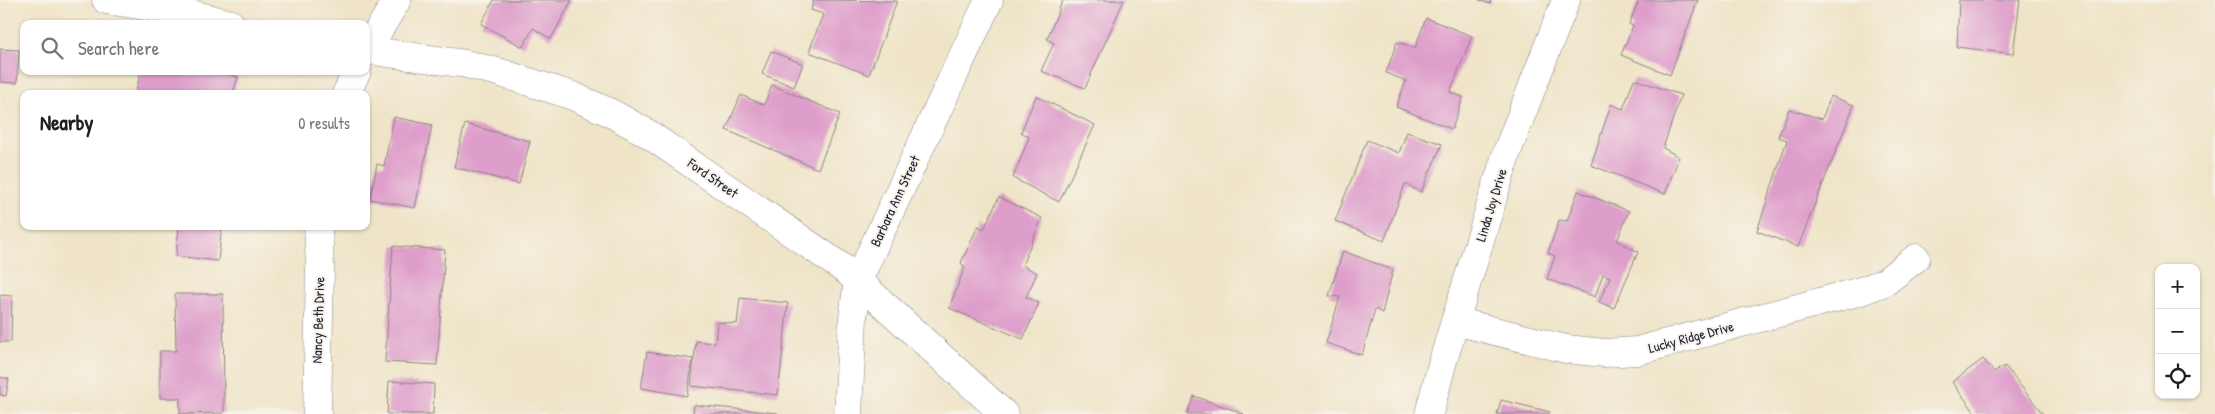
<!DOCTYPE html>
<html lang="en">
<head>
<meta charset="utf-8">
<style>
  body { margin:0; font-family:"Patrick Hand",sans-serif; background:#f6f6f6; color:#202124 }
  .controls { position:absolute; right:15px; bottom:15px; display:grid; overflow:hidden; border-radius:10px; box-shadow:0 1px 4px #0004 }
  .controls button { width:45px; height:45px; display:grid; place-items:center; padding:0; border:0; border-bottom:1px solid #e0e0e0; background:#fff; color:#202124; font:25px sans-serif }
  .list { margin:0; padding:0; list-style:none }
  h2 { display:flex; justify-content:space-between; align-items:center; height:65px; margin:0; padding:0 20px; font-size:21px }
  h2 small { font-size:16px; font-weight:400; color:#757577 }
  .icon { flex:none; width:28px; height:28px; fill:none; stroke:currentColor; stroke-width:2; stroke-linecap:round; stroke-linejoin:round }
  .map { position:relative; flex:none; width:2215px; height:414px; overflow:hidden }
  .search { position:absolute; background:#fff; box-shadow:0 1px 4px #0004; left:20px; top:20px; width:350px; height:55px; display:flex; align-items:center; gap:12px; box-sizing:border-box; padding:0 18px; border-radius:10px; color:#757577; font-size:19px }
  .panel { position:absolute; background:#fff; box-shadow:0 1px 4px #0004; left:20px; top:90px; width:350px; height:140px; border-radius:10px }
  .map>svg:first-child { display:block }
</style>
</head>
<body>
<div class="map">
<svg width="2215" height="414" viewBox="0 0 2215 414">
  <rect width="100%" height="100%" fill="#f7f3e8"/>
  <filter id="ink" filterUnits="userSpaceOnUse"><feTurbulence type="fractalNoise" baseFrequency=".02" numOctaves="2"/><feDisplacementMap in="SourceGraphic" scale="10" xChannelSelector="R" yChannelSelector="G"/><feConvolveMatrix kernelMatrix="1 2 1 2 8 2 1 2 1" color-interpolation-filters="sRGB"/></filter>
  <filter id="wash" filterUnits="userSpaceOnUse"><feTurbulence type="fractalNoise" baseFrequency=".0096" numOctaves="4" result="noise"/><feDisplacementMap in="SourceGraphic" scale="20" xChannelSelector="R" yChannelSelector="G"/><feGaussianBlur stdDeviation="1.12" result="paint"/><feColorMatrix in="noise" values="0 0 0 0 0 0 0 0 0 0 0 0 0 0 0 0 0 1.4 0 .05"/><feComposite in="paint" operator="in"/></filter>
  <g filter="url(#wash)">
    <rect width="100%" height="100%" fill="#efe4c7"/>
    <g id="blocks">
      <!-- building -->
      <g fill="#de9ecb">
        <path d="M494,0H572L551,39L533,28L523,47L481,24Z"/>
        <path d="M814,0L897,1L869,75L809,52L823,14L811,10Z"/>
        <path d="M1063,0H1124L1085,88L1041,71L1054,43L1047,39Z"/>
        <path d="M1479,0H1491L1490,4Z"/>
        <path d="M1639,0H1698L1670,75L1621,55L1633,26L1629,24Z"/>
        <path d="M1959,0H2020L2013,54L1957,47Z"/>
        <path d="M1426,18L1472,36L1450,92L1463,97L1452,129L1396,107L1406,81L1386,73L1397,42L1415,48Z"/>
        <path d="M0,49L19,50L17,83L0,82Z"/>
        <path d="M771,51L803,64L794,87L762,74Z"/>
        <path d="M141,71H217L238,77L233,94H135Z"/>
        <path d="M1634,79L1681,95L1663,148L1679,157L1665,194L1591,165L1611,104L1623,109Z"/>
        <path d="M772,85L840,114L818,169L726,130L741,95L764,105Z"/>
        <path d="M1036,96L1095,125L1059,202L1013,178L1029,137L1021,132Z"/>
        <path d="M1831,96L1854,105L1798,247L1757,231L1787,140L1778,137L1789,109L1822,119Z"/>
        <path d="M394,117L432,125L415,208L370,199L377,164L384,166Z"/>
        <path d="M465,124L530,141L519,184L454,167Z"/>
        <path d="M1407,132L1442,144L1421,192L1405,184L1384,241L1335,221L1367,140L1399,153Z"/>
        <path d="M1578,191L1629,211L1617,241L1638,252L1614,308L1599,302L1610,277L1603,274L1595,297L1547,279L1555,256L1548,253L1559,220L1567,221Z"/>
        <path d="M999,197L1042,218L1022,265L1037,273L1026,297L1039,303L1023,339L949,308L965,267L961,263L978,226L984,229Z"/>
        <path d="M179,226H222L218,261L176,256Z"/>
        <path d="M393,246L445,250L437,365L385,362Z"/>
        <path d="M1343,251L1393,270L1382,313L1375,309L1362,355L1326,343L1340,297L1329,296Z"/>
        <path d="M175,294H223L224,413L180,414V398H160V351H176Z"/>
        <path d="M0,295L12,296L11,342H0Z"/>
        <path d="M740,298L788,303L778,395L691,386L696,341L715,343L717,322L737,324Z"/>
        <path d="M647,352L693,359L687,396L641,388Z"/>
        <path d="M1983,359L1994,372L2005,366L2043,414H1976L1952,382Z"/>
        <path d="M0,377L9,379L6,396L0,395Z"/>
        <path d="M389,381L434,384L433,414H387Z"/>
        <path d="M1194,396L1244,414H1187Z"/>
        <path d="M1501,400L1550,412L1549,414H1497Z"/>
        <path d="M694,405L778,413V414H693Z"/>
      </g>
    </g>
  </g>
  <g filter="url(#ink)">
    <use href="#blocks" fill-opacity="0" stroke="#888381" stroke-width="1"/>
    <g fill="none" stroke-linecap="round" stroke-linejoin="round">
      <defs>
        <g id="street">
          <path d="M106,0L184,12L231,24"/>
          <path d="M366,50L466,64L498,72L573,96L611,113L647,133L847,271L1004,414"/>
          <path d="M366,51L397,0"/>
          <path d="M346,94L357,71"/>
          <path d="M1455,321L1566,349L1604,353L1637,351L1861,291L1885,282L1916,258"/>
          <path d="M317,414L320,267L318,226"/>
          <path d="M848,414L853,318L858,280L989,0"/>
          <path d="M1429,414L1442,364L1507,152L1566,0"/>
        </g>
      </defs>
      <!-- street casing -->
      <use href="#street" stroke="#888381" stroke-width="29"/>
      <!-- street -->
      <use href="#street" stroke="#fff" stroke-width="28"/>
    </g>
  </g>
  <g text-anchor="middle" stroke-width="4" stroke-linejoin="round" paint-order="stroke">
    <!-- street labels -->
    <g font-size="14" fill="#22223b" stroke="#f7f3e8">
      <text transform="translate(713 178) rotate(35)" y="5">Ford Street</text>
      <text transform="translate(895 201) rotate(-65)" y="5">Barbara Ann Street</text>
      <text transform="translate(1491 205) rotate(-73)" y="5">Linda Joy Drive</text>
      <text transform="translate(318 320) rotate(-88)" y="5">Nancy Beth Drive</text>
      <text transform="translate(1691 337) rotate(-15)" y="5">Lucky Ridge Drive</text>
    </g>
  </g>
</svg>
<div class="controls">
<button>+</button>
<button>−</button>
<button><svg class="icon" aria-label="locate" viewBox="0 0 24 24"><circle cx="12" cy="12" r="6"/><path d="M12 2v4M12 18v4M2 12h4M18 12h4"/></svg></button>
</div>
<div class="search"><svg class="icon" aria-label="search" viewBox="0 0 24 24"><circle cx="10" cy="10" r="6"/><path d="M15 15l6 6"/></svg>Search here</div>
<section class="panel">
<h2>Nearby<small>0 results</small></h2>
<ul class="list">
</ul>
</section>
</div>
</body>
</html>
